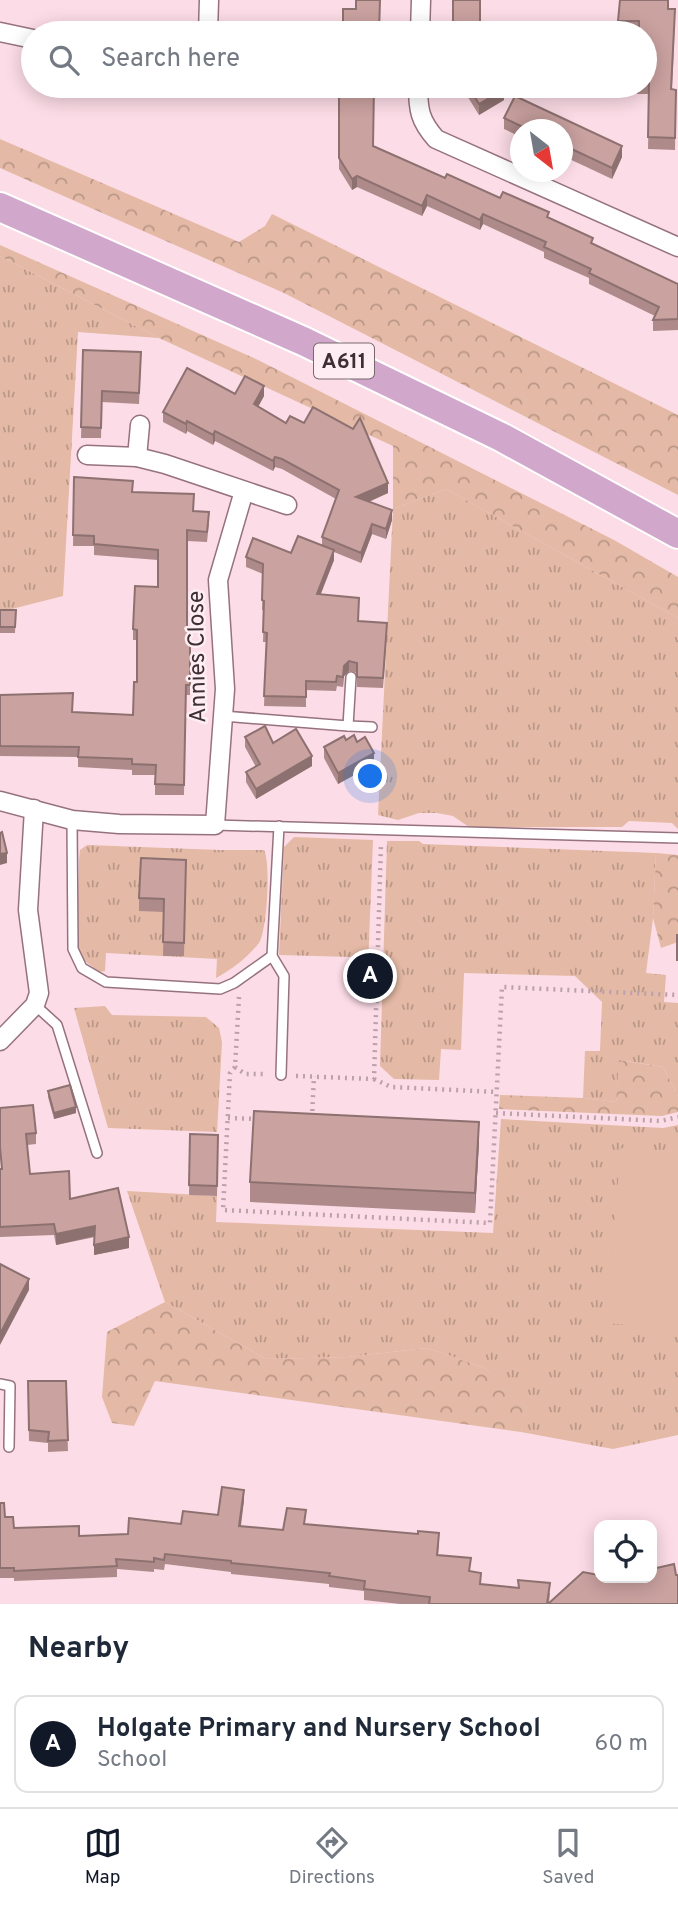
<!DOCTYPE html>
<html lang="en">
<head>
<meta charset="utf-8">
<style>
  body { margin:0; font-family:Overpass,sans-serif; background:#f2f2f3; color:#1f2937 }
  .controls { position:absolute; right:21px; bottom:21px; display:grid; overflow:hidden; border-radius:14px; box-shadow:0 4px 18px #0003 }
  .controls button { width:63px; height:63px; display:grid; place-items:center; padding:0; border:0; border-bottom:2px solid #e0e1e3; background:#fff; color:#1f2937; font:35px sans-serif }
  .compass { position:absolute; left:510px; top:119px; width:63px; height:63px; border-radius:50%; background:#fff; box-shadow:0 4px 18px #0003; rotate:149deg }
  .you { position:absolute; left:371px; top:777px; width:24px; height:24px; margin:-18px; border:5px solid #fff; border-radius:50%; background:#1a73e8; box-shadow:0 0 0 10px #1a73e833 }
  .badge { display:grid; place-items:center; width:46px; height:46px; border-radius:50%; background:#111827; color:#fff; font-size:23px; font-weight:700 }
  .pin { position:absolute; translate:-50% -50%; border:4px solid #fff; box-shadow:0 2px 7px #0006 }
  .list { margin:0; padding:0; list-style:none }
  h2 { display:flex; justify-content:space-between; align-items:center; height:91px; margin:0; padding:0 28px; font-size:30px }
  h2 small { font-size:23px; font-weight:400; color:#747a83 }
  .list li { display:grid; grid-template-columns:46px 1fr auto; gap:21px; align-items:center; box-sizing:border-box; height:98px; margin:0 14px 14px; padding:0 14px; border:2px solid #e0e1e3; border-radius:14px }
  .list b { display:block; font-size:26px; white-space:nowrap }
  .list p { margin:0; font-size:23px; white-space:nowrap; color:#747a83 }
  .list em { font-size:23px; font-style:normal; color:#747a83 }
  .icon { flex:none; width:38px; height:38px; fill:none; stroke:currentColor; stroke-width:2; stroke-linecap:round; stroke-linejoin:round }
  .map { position:relative; flex:none; width:678px; height:1604px; overflow:hidden }
  .search { position:absolute; background:#fff; box-shadow:0 4px 18px #0003; left:21px; right:21px; top:21px; height:77px; display:flex; align-items:center; gap:18px; box-sizing:border-box; padding:0 24px; border-radius:38px; color:#747a83; font-size:26px }
  .sheet { height:203px; background:#fff }
  nav { display:flex; justify-content:space-around; align-items:center; box-sizing:border-box; height:98px; border-top:2px solid #e0e1e3; background:#fff; font-size:19px; color:#747a83 }
  nav a { display:grid; justify-items:center; gap:4px }
  nav .on { color:#111827 }
  .map>svg:first-child { display:block }
</style>
</head>
<body>
<div class="map">
<svg width="678" height="1604" viewBox="0 0 678 1604">
  <defs>
    <pattern id="grass-tufts" width="24" height="20" patternUnits="userSpaceOnUse" patternTransform="scale(1.75)"><rect width="24" height="20" fill="#e4b9a5"/><path d="M3 7l-1-3M5 7V3M7 7l1-3M15 17l-1-3M17 17v-4M19 17l1-3" fill="none" stroke="#ba9787"/></pattern>
    <pattern id="forest-crowns" width="20" height="18" patternUnits="userSpaceOnUse" patternTransform="scale(1.75)"><rect width="20" height="18" fill="#e4b9a5"/><path d="M2 6a3 3 0 1 1 6 0M12 15a3 3 0 1 1 6 0" fill="none" stroke="#ba9787"/></pattern>
  </defs>
  <rect width="100%" height="100%" fill="#fcdce6"/>
  <!-- grass -->
  <g fill="url(#grass-tufts)">
    <path d="M0,256L159,338L78,332L63,596L0,612Z"/>
    <path d="M446,489L678,618V829L672,823L629,821L622,827H469L453,816L437,813H419L398,820L378,815L393,509Z"/>
    <path d="M294,837L373,840L368,967L352,966L351,957L279,955L284,847Z"/>
    <path d="M387,841H419L423,844L656,853L653,918L646,973L666,975L664,1002L678,1003V1096L663,1067L620,1060L616,1102L583,1098L585,1051H600L602,1002L575,976L464,973L461,1050L441,1049L439,1080L394,1079L380,1066Z"/>
    <path d="M87,845L220,850H264C271,863 267,931 259,943C247,958 233,969 216,978L217,959L106,953L105,971L99,972L85,961L77,947L79,860L80,850Z"/>
    <path d="M105,1006L112,1015L206,1017L219,1028L222,1042L217,1132L108,1128L74,1008Z"/>
    <path d="M501,1119L663,1128L678,1125V1435L613,1449L521,1432L525,1403L485,1368L427,1348L348,1357L266,1359L165,1302L127,1191L217,1196L216,1222L493,1233Z"/>
  </g>
  <!-- forest -->
  <g fill="url(#forest-crowns)">
    <path d="M0,139L239,242L265,226L272,214L678,415V495L284,293L0,168Z"/>
    <path d="M0,245L256,359L614,540L678,577V618L446,489L393,509V446L159,338L0,256Z"/>
    <path d="M656,853L678,855V942L661,948L653,918Z"/>
    <path d="M619,1060L663,1067L678,1096V1112L662,1116L499,1109L500,1095L583,1098L616,1102Z"/>
    <path d="M165,1302L266,1359L348,1357L427,1348L485,1368L526,1403L521,1432L155,1381L134,1426L112,1423L102,1397L107,1332Z"/>
  </g>
  <!-- garden -->
  <path fill="#e4b9a5" d="M621,1148L678,1153V1329L605,1323Z"/>
  <g fill="none" stroke-linecap="round" stroke-linejoin="round">
    <defs>
      <g id="service">
        <path d="M223,716L348,726L351,677"/>
        <path d="M348,726L372,727"/>
        <path d="M72,820L73,949L82,968L106,982L220,989L234,983L272,956"/>
        <path d="M215,825L678,838"/>
        <path d="M279,826L272,956L284,976L281,1075"/>
        <path d="M35,1005L57,1025L97,1153"/>
        <path d="M0,1384L10,1386L9,1447"/>
      </g>
      <g id="minor">
        <path d="M0,32L33,39"/>
        <path d="M208,33L209,0"/>
        <path d="M420,33L421,0"/>
        <path d="M418,86C418,110 420,121 436,139L678,247"/>
        <path d="M87,455L137,457L165,464L287,505"/>
        <path d="M137,457L140,425"/>
        <path d="M0,801L72,820L119,824L215,825L225,689L218,580L244,491"/>
        <path d="M0,1041L35,1005L39,993L28,910L34,809"/>
      </g>
      <path id="primary" d="M0,207L303,341L501,437L678,534"/>
    </defs>
    <!-- service casing -->
    <use href="#service" stroke="#96727e" stroke-width="12"/>
    <!-- minor casing -->
    <use href="#minor" stroke="#96727e" stroke-width="21"/>
    <!-- primary casing -->
    <use href="#primary" stroke="#fff" stroke-width="32"/>
    <!-- path -->
    <g stroke="#bba1aa" stroke-width="4.5" stroke-dasharray="2 5" stroke-linecap="butt">
      <path d="M239,997L235,1067L245,1074H266"/>
      <path d="M235,1067L230,1073L223,1210L490,1223L502,987L678,995"/>
      <path d="M296,1076L374,1079L381,844"/>
      <path d="M374,1079L391,1087L496,1092"/>
      <path d="M496,1113L661,1121L678,1117"/>
      <path d="M228,1118L258,1119"/>
      <path d="M312,1118L314,1076"/>
    </g>
    <!-- service -->
    <use href="#service" stroke="#fff" stroke-width="9"/>
    <!-- minor -->
    <use href="#minor" stroke="#fff" stroke-width="18"/>
    <!-- primary -->
    <use href="#primary" stroke="#d1a8cb" stroke-width="28"/>
  </g>
  <!-- wall -->
  <g fill="#ae8b8a">
    <path d="M668,9L675,21L672,89L676,90L675,150L648,149L649,94H637V86H645V33L618,32V21Z"/>
    <path d="M339,86L373,146L445,178L500,198L549,218L593,245L678,284V330L653,331V320L655,316L589,284V278L544,258V252L483,224L480,230L427,206L422,216L357,187L352,190L339,169Z"/>
    <path d="M461,86H502L504,100L479,115Z"/>
    <path d="M515,96L622,146V157L612,179L563,156V130H521V137L504,129V118Z"/>
    <path d="M83,350L141,362L139,404L102,402L101,438H81Z"/>
    <path d="M235,394L264,396L258,407L388,493L369,502L392,520L386,539L372,534L361,563L334,552V560L320,594L359,608L358,621L387,633L383,688L357,687V673L349,671L344,676L343,687L337,686L336,691L306,690V707L264,706L266,642H263L264,610H262L263,574L246,567V557L291,553L322,545V537L336,499L282,469L275,467L273,471L215,441L213,445L187,431L186,434L163,422V412Z"/>
    <path d="M74,477L133,492L194,511L209,523L207,542L187,541V632H190V695H186L184,795H155V775H132V770L78,767V757L0,756V695L73,712L133,715L137,682V640H133V629L158,587V560L94,555V546H73Z"/>
    <path d="M0,610H16L15,633H0Z"/>
    <path d="M245,737L273,743L312,766L256,799L246,782V772L256,767L245,747Z"/>
    <path d="M346,740L357,742L374,764L338,784L324,758V747Z"/>
    <path d="M186,860L184,956H163L164,912L139,911V898Z"/>
    <path d="M48,1091L76,1113L54,1119L48,1097Z"/>
    <path d="M0,1108L36,1133V1144L27,1145L30,1174L70,1199L129,1248L94,1255L95,1237L56,1245L54,1235L0,1237V1169H1Z"/>
    <path d="M190,1134L218,1135L217,1196L189,1195Z"/>
    <path d="M479,1142L475,1213L250,1202V1182Z"/>
    <path d="M28,1381H66L68,1451L48,1452V1443L29,1441Z"/>
    <path d="M244,1500L241,1526L283,1530L306,1524L439,1544L438,1555L471,1571L481,1584L550,1593L549,1604H678H400L364,1600V1591L329,1587V1584L231,1574V1572L165,1564L164,1570L154,1569V1572L117,1569V1577L14,1581V1578H0V1503L5,1517L14,1528L79,1536L128,1534L181,1524L218,1515Z"/>
  </g>
  <!-- shaded-wall -->
  <g fill="#8d7170">
    <path d="M504,89V100L479,115V104Z"/>
    <path d="M622,146V157L612,179V168Z"/>
    <path d="M357,176V187L352,190V179Z"/>
    <path d="M427,195V206L422,216V206Z"/>
    <path d="M483,214V224L480,230V220Z"/>
    <path d="M264,386V396L254,414V404Z"/>
    <path d="M187,421V431L186,434V424Z"/>
    <path d="M215,431V441L213,445V435Z"/>
    <path d="M275,457V467L273,471V461Z"/>
    <path d="M388,483V493L356,507V497Z"/>
    <path d="M392,510V520L386,539V529Z"/>
    <path d="M372,524V534L361,563V553Z"/>
    <path d="M334,550V560L317,604V594Z"/>
    <path d="M349,661V671L344,676L343,687L344,666Z"/>
    <path d="M374,753V764L338,784V773Z"/>
    <path d="M312,756V766L256,799V789Z"/>
    <path d="M7,853V863L0,865V854Z"/>
    <path d="M76,1107V1113L54,1119V1113Z"/>
    <path d="M479,1122V1142L475,1213V1193Z"/>
    <path d="M95,1226V1236L56,1245V1234Z"/>
    <path d="M129,1237V1248L94,1255V1245Z"/>
    <path d="M29,1279V1290L0,1345V1334Z"/>
    <path d="M244,1490V1500L239,1536V1526Z"/>
  </g>
  <!-- building -->
  <g fill="#caa2a0" stroke="#8d7170" stroke-width="2">
    <path d="M356,0H380L379,33H343V9H356Z"/>
    <rect x="453" y="0" width="27" height="33"/>
    <path d="M620,0H668V9H675L671,89L676,90L675,138L648,137L649,82H645V33H639V21H618Z"/>
    <path d="M339,86H374L373,146L445,178L447,174L500,198L503,192L528,203L549,212L547,217L593,238L591,243L678,284V319L653,320L659,307L589,273L591,269L544,247L546,242L483,214L480,220L427,195L422,206L357,176L352,179L339,158Z"/>
    <path d="M468,86H502L504,89L479,104Z"/>
    <path d="M515,96L622,146L612,168L563,145V130H529L504,118Z"/>
    <path d="M83,350L141,352L139,393L102,391L101,428L81,427Z"/>
    <path d="M187,368L235,394L245,376L264,386L254,404L286,423L290,416L304,423L313,407L353,429L360,418L388,483L356,497L392,510L386,529L372,524L361,553L322,537L339,490L282,459L275,457L273,461L215,431L213,435L187,421L186,424L163,412Z"/>
    <path d="M74,477L133,481L132,492L194,494L193,511L209,512L207,532L187,530V632H190V685H186L184,785L155,784L156,765L132,764V759L78,757L79,747L0,746V695L73,693L72,712L133,715L134,682H137V630L133,629L135,586L158,587V550L94,544V536L73,535Z"/>
    <path d="M298,536L334,550L317,594L359,598L358,621L387,623L383,678L357,677V663L349,661L344,666L343,677L337,676L336,682L306,681V697L264,696L267,633L263,632L264,601L262,600L263,564L246,557L253,538L291,553Z"/>
    <path d="M0,610H16L15,627H0Z"/>
    <path d="M265,726L273,743L296,729L312,756L256,789L246,772L260,764L245,737Z"/>
    <path d="M354,735L357,742L365,737L374,753L338,773L324,747L344,736L346,740Z"/>
    <path d="M2,832L7,853L0,854V833Z"/>
    <path d="M141,858L186,860L184,943L163,942L164,899L139,898Z"/>
    <rect x="677" y="935" width="1" height="25"/>
    <path d="M70,1085L76,1107L54,1113L48,1091Z"/>
    <path d="M33,1105L36,1133L26,1134L30,1174L69,1171L70,1199L118,1188L129,1237L94,1245L95,1226L56,1234L54,1224L0,1227V1169H2L0,1147V1108Z"/>
    <path d="M254,1111L479,1122L475,1193L250,1182Z"/>
    <path d="M190,1134L218,1135L217,1186L189,1185Z"/>
    <path d="M0,1264L29,1279L0,1334Z"/>
    <path d="M28,1381H66L68,1440L48,1441L49,1432L29,1430Z"/>
    <path d="M222,1487L244,1490L239,1526L283,1530L287,1508L306,1510L304,1524L418,1534V1531L439,1533L437,1555L471,1558L469,1571L481,1573L480,1584L519,1588L518,1580L550,1583L547,1604H429L430,1597L364,1589L365,1581L329,1576L330,1573L231,1563V1561L165,1554L164,1560L154,1558V1562L116,1559L117,1566L14,1571V1568H0V1503H4L5,1517H13L14,1528L79,1526V1536L128,1534L129,1518L181,1524L183,1511L218,1515Z"/>
    <path d="M674,1564L676,1575H678V1604H548L583,1572L599,1575V1578H652V1569Z"/>
  </g>
  <g text-anchor="middle" stroke-width="5" stroke-linejoin="round" paint-order="stroke">
    <!-- shield labels -->
    <rect fill="#feeef3" stroke="#78686d" stroke-width="2" x="314" y="343.5" width="60" height="35" rx="5"/>
    <g font-size="21" font-weight="bold" fill="#3e2f34">
      <text x="344" y="368">A611</text>
    </g>
    <!-- street labels -->
    <g font-size="23" fill="#3e2f34" stroke="#feeef3">
      <text transform="translate(196 657) rotate(-91)" y="8">Annies Close</text>
    </g>
  </g>
</svg>
<div class="controls">
<button><svg class="icon" aria-label="locate" viewBox="0 0 24 24"><circle cx="12" cy="12" r="6"/><path d="M12 2v4M12 18v4M2 12h4M18 12h4"/></svg></button>
</div>
<svg class="compass" viewBox="-18 -18 36 36"><path d="M0-13l5 13h-10z" fill="#e53935"/><path d="M0 13l5-13h-10z" fill="#747a83"/></svg>
<div class="you"></div>
<div class="pin badge" style="left:370px;top:976px">A</div>
<div class="search"><svg class="icon" aria-label="search" viewBox="0 0 24 24"><circle cx="10" cy="10" r="6"/><path d="M15 15l6 6"/></svg>Search here</div>
</div>
<section class="sheet">
<h2>Nearby<small></small></h2>
<ul class="list">
<li><span class="badge">A</span><div><b>Holgate Primary and Nursery School</b><p>School</p></div><em>60 m</em></li>
</ul>
</section>
<nav>
<a class="on"><svg class="icon" aria-label="map" viewBox="0 0 24 24"><path d="M3 6l6-2 6 2 6-2v14l-6 2-6-2-6 2zM9 4v14M15 6v14"/></svg>Map</a>
<a><svg class="icon" aria-label="directions" viewBox="0 0 24 24"><path d="M12 3l9 9-9 9-9-9zM9 14v-3h6M13 9l2 2-2 2"/></svg>Directions</a>
<a><svg class="icon" aria-label="saved" viewBox="0 0 24 24"><path d="M7 4h10v16l-5-4-5 4z"/></svg>Saved</a>
</nav>
</body>
</html>
